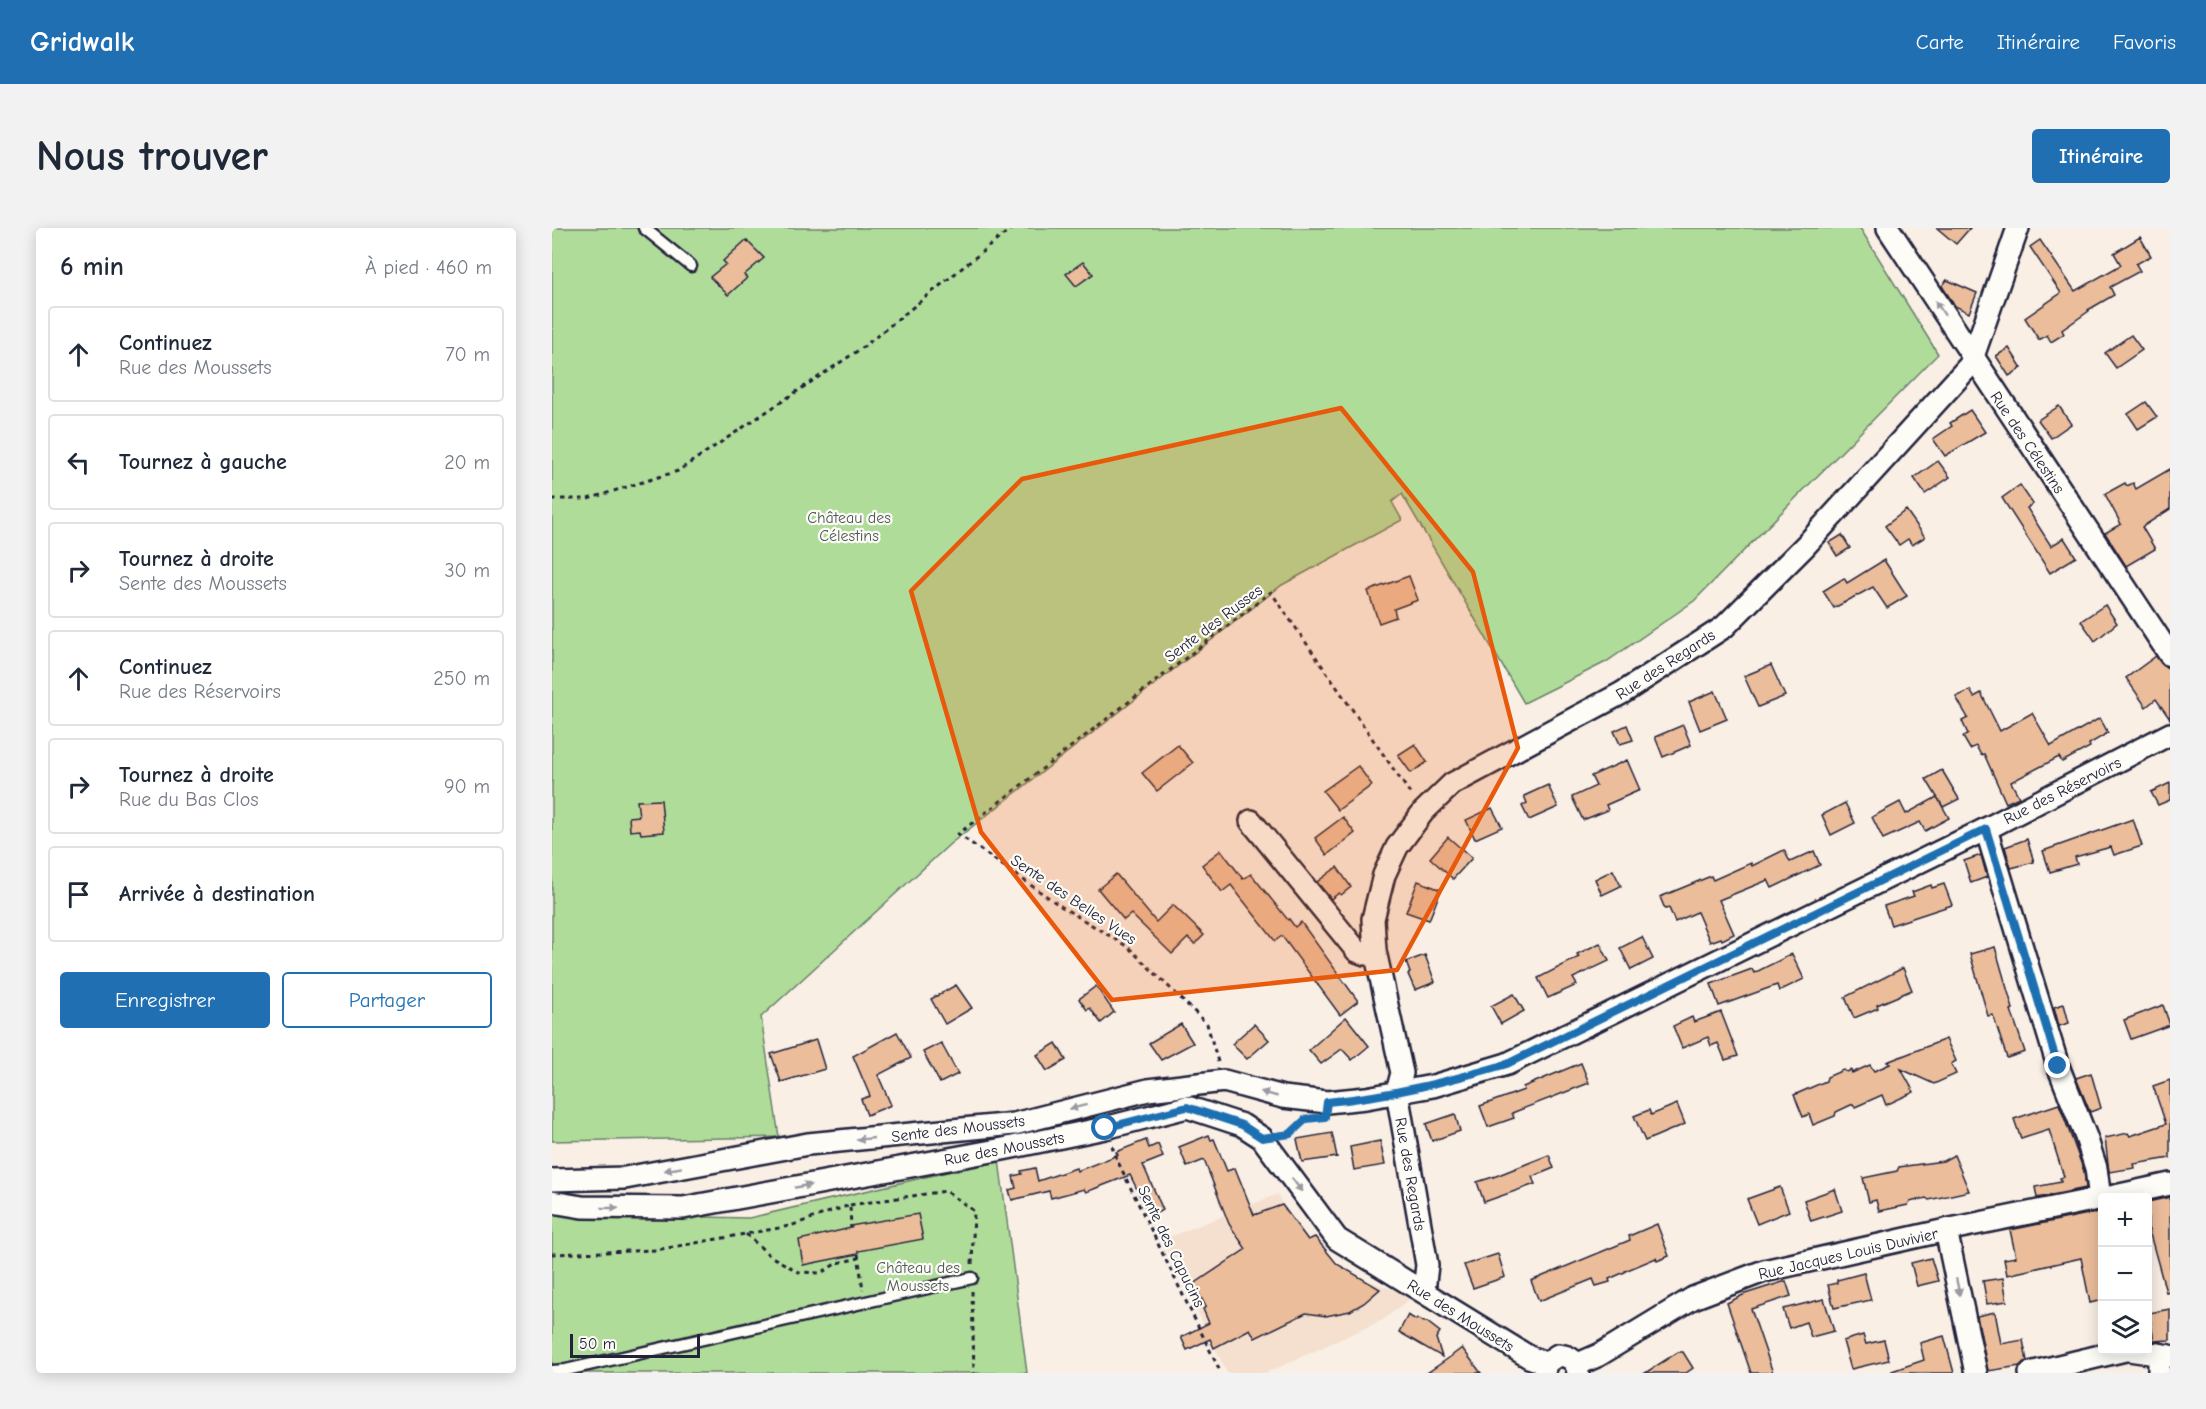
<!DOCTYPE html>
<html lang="fr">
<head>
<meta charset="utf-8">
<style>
  body { margin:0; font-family:"Comic Neue",sans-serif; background:#f2f2f3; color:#1f2937 }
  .controls { position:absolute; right:18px; bottom:18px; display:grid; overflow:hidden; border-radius:6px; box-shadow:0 3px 15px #0003 }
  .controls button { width:54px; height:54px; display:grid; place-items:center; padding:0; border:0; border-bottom:2px solid #e0e1e3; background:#fff; color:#1f2937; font:30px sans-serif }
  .scale { position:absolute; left:18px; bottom:15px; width:130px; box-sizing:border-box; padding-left:6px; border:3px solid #22223b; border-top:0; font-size:16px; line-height:21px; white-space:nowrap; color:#22223b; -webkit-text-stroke:4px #fdfcf7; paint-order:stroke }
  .stop { position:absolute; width:18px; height:18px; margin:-14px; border:4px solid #1f6fb2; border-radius:50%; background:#fff }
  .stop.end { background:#1f6fb2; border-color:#fff; box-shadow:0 2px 6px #0008 }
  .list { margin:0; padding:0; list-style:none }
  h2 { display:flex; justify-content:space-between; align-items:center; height:78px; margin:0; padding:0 24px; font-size:26px }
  h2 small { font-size:20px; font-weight:400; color:#747a83 }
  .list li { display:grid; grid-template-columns:39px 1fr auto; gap:18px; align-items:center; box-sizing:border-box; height:96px; margin:0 12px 12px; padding:0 12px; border:2px solid #e0e1e3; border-radius:6px }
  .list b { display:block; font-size:22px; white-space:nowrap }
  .list p { margin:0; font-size:20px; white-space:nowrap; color:#747a83 }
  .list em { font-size:20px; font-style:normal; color:#747a83 }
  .actions { display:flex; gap:12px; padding:18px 24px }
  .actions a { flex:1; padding:14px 0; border:2px solid #1f6fb2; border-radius:6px; text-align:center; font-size:21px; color:#1f6fb2 }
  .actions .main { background:#1f6fb2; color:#fff }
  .icon { flex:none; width:33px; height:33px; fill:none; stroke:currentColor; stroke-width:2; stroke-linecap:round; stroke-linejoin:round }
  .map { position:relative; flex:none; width:1618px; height:1145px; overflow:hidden; border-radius:6px }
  header { display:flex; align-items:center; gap:36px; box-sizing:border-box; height:84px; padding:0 30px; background:#1f6fb2; color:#fff }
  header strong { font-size:28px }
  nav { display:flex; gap:33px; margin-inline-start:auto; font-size:21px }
  .intro { display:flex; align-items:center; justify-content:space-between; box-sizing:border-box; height:144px; padding:0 36px }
  h1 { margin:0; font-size:42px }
  .button { padding:15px 27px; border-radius:6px; background:#1f6fb2; color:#fff; font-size:21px; font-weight:700 }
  main { display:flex; gap:36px; padding:0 36px }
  aside { flex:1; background:#fff; border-radius:6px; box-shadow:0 3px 15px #0003 }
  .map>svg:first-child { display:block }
</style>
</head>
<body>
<header>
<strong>Gridwalk</strong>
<nav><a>Carte</a><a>Itinéraire</a><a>Favoris</a></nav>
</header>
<div class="intro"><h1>Nous trouver</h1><a class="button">Itinéraire</a></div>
<main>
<aside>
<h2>6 min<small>À pied · 460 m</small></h2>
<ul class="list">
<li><svg class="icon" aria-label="ahead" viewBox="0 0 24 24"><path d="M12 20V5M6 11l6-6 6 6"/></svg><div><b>Continuez</b><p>Rue des Moussets</p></div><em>70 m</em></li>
<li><svg class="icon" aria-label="left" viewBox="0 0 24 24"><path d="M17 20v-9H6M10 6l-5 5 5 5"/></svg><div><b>Tournez à gauche</b></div><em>20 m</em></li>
<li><svg class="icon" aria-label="right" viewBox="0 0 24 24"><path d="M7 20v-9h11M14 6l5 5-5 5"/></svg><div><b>Tournez à droite</b><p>Sente des Moussets</p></div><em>30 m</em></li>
<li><svg class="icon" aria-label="ahead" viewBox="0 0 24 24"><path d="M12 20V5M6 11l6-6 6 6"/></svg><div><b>Continuez</b><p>Rue des Réservoirs</p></div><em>250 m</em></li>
<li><svg class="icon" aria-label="right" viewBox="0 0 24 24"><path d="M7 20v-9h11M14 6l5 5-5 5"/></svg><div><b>Tournez à droite</b><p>Rue du Bas Clos</p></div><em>90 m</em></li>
<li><svg class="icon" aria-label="arrive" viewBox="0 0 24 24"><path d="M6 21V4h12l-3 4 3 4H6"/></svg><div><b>Arrivée à destination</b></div></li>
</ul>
<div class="actions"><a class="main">Enregistrer</a><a>Partager</a></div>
</aside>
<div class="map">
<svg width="1618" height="1145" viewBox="0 0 1618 1145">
  <rect width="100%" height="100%" fill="#f9efe5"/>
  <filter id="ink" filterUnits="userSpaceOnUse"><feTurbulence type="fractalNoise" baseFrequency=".0167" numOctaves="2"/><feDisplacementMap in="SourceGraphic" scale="12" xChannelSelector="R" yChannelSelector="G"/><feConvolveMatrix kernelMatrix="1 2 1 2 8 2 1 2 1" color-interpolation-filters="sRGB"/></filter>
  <g filter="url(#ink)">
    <!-- built -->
    <path fill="#f5e0cf" d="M726,966L730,977L756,1012L763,1009L785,1036L807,1049L860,1069L831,1092L714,1145H675L610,1012Z"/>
    <!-- green -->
    <g fill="#b0dc9a" stroke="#697f6a" stroke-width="1.5">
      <path d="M0,0H1308L1386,126L1142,373L1054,434L972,475L850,266L840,274L850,292L730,357L398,616L209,789L227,909L0,913Z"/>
      <path d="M447,932L475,1145H0V979L56,987L197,990Z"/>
    </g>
    <!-- building -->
    <g fill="#ebbd9b" stroke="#22223b" stroke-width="1.5">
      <path d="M1385,0H1418L1404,16Z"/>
      <path d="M1588,9L1599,28L1584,36L1588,43L1558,59L1562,67L1536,82L1537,83L1510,102L1512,106L1499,114L1495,107L1487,112L1473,90L1509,65L1478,19L1488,12L1523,63L1569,37L1562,25Z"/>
      <path d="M194,12L212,30L192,47L195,50L176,67L158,49L174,36L171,33Z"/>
      <path d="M531,34L541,46L524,58L514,46Z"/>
      <path d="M1395,52L1425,65L1417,85L1403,78L1390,58Z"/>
      <path d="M1579,107L1590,122L1564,140L1553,125Z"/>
      <path d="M1457,120L1470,140L1457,148L1444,128Z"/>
      <path d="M1594,174L1605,189L1586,201L1576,186Z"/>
      <path d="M1507,178L1519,196L1499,210L1486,192Z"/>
      <path d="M1418,182L1433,204L1393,228L1381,211L1400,198L1398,195Z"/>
      <path d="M1386,233L1398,249L1373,266L1362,250Z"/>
      <path d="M1618,241V281L1590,299L1603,321L1574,338L1553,305L1569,296L1553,266L1573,255L1575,258L1581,255L1584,261Z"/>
      <path d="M1468,257L1481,276L1475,280L1499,318L1512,310L1524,329L1498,345L1450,270Z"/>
      <path d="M1354,282L1373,309L1360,317L1356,311L1347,317L1333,298Z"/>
      <path d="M1290,307L1298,320L1285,328L1277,315Z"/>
      <path d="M1332,332L1355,368L1335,380L1321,359L1282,380L1271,363L1292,350L1295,355Z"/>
      <path d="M857,348L866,372L842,381L844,389L827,395L816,363Z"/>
      <path d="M1553,377L1565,395L1543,413L1529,393Z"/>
      <path d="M1604,428L1612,438L1618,441V491L1604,471L1594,479L1574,450Z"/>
      <path d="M1219,437L1233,468L1206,479L1192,448Z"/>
      <path d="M1418,462L1422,469L1429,465L1448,503L1480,485L1499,518L1548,490L1556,505L1537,516L1538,519L1510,534L1507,529L1459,554L1467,569L1454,575L1432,526L1429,527L1424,518L1418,521L1411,509L1416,506L1410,493L1416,490L1404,469Z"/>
      <path d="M1163,463L1175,491L1148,502L1137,474Z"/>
      <path d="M1075,497L1081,512L1068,516L1062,503Z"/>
      <path d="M1131,497L1139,517L1111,529L1103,509Z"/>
      <path d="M863,516L875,534L859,545L846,527Z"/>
      <path d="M626,517L641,535L605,563L590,545Z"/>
      <path d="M1075,532L1088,562L1054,577L1056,582L1031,592L1020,569L1044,558L1039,548Z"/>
      <path d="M806,538L820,557L786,582L771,563Z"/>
      <path d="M1390,542L1407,571L1391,579L1374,551Z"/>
      <path d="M1618,555V572L1606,577L1599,564Z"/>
      <path d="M996,557L1006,579L977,592L970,578L975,575L972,568Z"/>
      <path d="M1385,569L1397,590L1373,603L1368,594L1331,611L1320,589L1348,574L1354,586Z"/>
      <path d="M109,572L112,604L89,606L88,602L78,603L77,589L87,588L85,573Z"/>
      <path d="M1293,575L1303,595L1279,607L1270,587Z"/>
      <path d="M940,580L950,599L923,611L914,592Z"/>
      <path d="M791,589L803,605L775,627L763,610Z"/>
      <path d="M1581,591L1590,618L1562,627L1559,619L1523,629L1525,636L1498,644L1491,623Z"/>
      <path d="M896,609L920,630L901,651L878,630Z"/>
      <path d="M1475,611L1482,634L1459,640L1453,619Z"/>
      <path d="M669,622L691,651L699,646L736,692L737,691L743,699L749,694L806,773L788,787L730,708L723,713L679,657L670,664L650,637Z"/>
      <path d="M1232,622L1238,634L1262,623L1268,637L1220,660L1216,652L1167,672L1182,706L1170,712L1169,710L1158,714L1145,684L1123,694L1117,680L1113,681L1108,669L1159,648L1161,652L1199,635L1200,638Z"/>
      <path d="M1429,627L1435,649L1419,655L1412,633Z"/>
      <path d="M785,639L799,659L789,667L787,665L779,671L765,654Z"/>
      <path d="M1061,642L1069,658L1050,667L1043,651Z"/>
      <path d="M564,646L604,694L621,677L652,707L643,716L636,710L620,726L579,686L572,692L546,661Z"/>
      <path d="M866,653L889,662L877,692L854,684Z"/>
      <path d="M1392,656L1400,677L1339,697L1332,678L1362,668L1360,664L1379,657L1380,660Z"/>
      <path d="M1090,709L1101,731L1079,742L1068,720Z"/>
      <path d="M1048,715L1057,733L1021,750L1025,757L996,770L986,750L1027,729L1025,726Z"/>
      <path d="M1443,719L1461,781L1459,782L1473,824L1455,830L1441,787L1436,788L1418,726Z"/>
      <path d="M1240,726L1252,751L1227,763L1225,757L1167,778L1159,756L1200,741L1202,745Z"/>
      <path d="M873,727L883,754L863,762L856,746L858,745L854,734Z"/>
      <path d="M1351,740L1360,762L1325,777L1326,780L1302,790L1293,769Z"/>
      <path d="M404,757L420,780L393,796L379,771Z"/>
      <path d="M544,758L562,784L549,795L538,780L535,782L527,771Z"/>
      <path d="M962,766L972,783L949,796L939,778Z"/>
      <path d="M1512,776L1517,795L1507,798L1502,779Z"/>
      <path d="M1611,777L1618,797L1579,811L1572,792Z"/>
      <path d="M1169,784L1186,828L1173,832L1166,815L1159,818L1156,809L1130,820L1121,798L1140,789L1142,794Z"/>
      <path d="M794,789L817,818L800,832L790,821L769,836L757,822Z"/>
      <path d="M629,796L641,815L609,832L597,815Z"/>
      <path d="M702,796L717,812L695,831L680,816Z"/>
      <path d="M345,804L359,830L326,847L339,877L315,887L309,871L318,868L301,828Z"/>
      <path d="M1394,811L1404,833L1399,836L1404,846L1382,856L1349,841L1362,864L1334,877L1330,867L1303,879L1301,876L1284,884L1283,888L1261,897L1257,886L1251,889L1242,867L1274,853L1275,849L1291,842L1295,844L1299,842L1300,845L1318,837L1322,843L1338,836L1335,834Z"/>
      <path d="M264,812L273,841L229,854L219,826Z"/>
      <path d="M389,815L406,846L388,855L371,824Z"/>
      <path d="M504,815L514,832L495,843L485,827Z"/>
      <path d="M1029,835L1037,855L960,885L962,890L936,899L928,878L972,862L971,859Z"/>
      <path d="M1539,845L1549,880L1538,884L1524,850Z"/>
      <path d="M1618,852V930L1582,936L1583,940L1557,944L1553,910L1576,905L1578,908L1614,896L1601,858Z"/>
      <path d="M1125,876L1133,896L1093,913L1082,888L1097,882L1099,887Z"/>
      <path d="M1507,876L1532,943L1534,960L1485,970L1483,959L1509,954L1508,950L1512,949L1497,902L1469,911L1462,891Z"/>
      <path d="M903,886L908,903L880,913L874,896Z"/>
      <path d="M780,905L785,929L750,934L745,911Z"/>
      <path d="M657,907L659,912L662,911L675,943L683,940L702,987L730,977L756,1012L763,1009L785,1036L828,1061L812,1075L798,1083L774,1088L754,1085L703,1110L698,1101L662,1120L658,1111L635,1122L629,1109L657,1095L651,1081L654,1079L642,1056L694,1021L677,996L652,932L635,939L627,919Z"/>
      <path d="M594,912L597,920L606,916L611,929L591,937L611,982L598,988L578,947L534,964L532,961L499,970L497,963L460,972L457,962L464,960L461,948L470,946L469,943L483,940L486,953L524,940L525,943L566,927L564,924Z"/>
      <path d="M828,913L833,937L802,942L798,919Z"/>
      <path d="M997,927L1002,940L980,949L983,956L932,974L925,954L944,948Z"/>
      <path d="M1402,927L1417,963L1377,972L1374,970L1358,974L1356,977L1327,983L1324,972L1317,974L1311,950L1345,943L1347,939L1391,933Z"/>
      <path d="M1228,959L1237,983L1205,996L1195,971Z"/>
      <path d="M1283,961L1290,983L1259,993L1252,972Z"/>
      <path d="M1618,969V1063L1614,1064L1596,999V974Z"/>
      <path d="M1551,983V1072L1538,1075L1529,1030L1455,1047L1452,1031L1464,1029L1458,1002Z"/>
      <path d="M366,986L371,1011L306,1023V1026L251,1037L247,1012L299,1000L298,998Z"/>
      <path d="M1105,996L1117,1028L1105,1033L1104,1030L1073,1043V1044L1057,1051L1058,1054L1044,1058L1041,1051L987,1073L979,1053L1078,1012L1077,1008Z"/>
      <path d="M946,1026L953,1049L921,1060L912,1037Z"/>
      <path d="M1379,1030L1386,1053L1365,1058L1359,1035Z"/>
      <path d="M1312,1045L1319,1072L1282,1080L1276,1057L1285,1055V1052Z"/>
      <path d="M1451,1050L1455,1073L1435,1076L1431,1053Z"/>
      <path d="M1234,1053L1239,1068L1199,1081L1221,1145H1199L1175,1075L1193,1066Z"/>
      <path d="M1272,1071L1282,1103L1259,1109L1254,1094L1237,1100L1231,1081Z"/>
      <path d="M1618,1081V1112L1602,1113L1597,1085Z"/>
      <path d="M1443,1084L1449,1116L1471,1112L1475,1133L1468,1138L1436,1143L1425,1088Z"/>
      <path d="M856,1087L864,1092L865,1090L872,1094H875L888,1104L884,1110L890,1129L847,1104Z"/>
      <path d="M1311,1107L1314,1116L1332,1112L1337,1132L1299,1141L1291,1113Z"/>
      <path d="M1392,1108L1402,1145H1341L1340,1143L1372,1132L1368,1115Z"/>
      <path d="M910,1120L929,1145H875L894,1132Z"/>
      <path d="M1126,1124H1131L1141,1140L1134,1145H1093Z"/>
    </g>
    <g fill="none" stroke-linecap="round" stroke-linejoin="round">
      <defs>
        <g id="lane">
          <path d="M92,0L139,38"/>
          <path d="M0,1143L14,1142L420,1050"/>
        </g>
        <g id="street">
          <path d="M1336,0L1618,427"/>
          <path d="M699,593L805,723L813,726L823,723"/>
          <path d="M1434,601L1506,838L1534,909L1544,940L1548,971"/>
          <path d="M0,952L73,950L256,916L462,896L596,862L672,853L731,869L775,874L814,870L881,858L955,836L1434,601L1618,506"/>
          <path d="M1554,970L1618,956"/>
          <path d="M0,974L30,979L131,980L451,921L553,900L635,879L690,897L710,910L785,1011L977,1129L994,1135"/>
          <path d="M1394,1002L1424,1145"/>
          <path d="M872,1063L875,1037L845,864L850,845L823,723L821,691L832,647L845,619L871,584L900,556L1070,465L1172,399L1253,318L1418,137L1466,0"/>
          <path d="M1577,1122L1618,1128"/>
          <path d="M1607,1126V1145"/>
          <path d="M1024,1137L1047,1127L1141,1070L1212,1043L1394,1002L1550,970"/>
          <path d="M992,1145L994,1135L1006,1127C1018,1128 1025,1133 1026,1145"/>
          <path d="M1478,1145L1573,1122"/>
        </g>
      </defs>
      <!-- lane casing -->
      <use href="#lane" stroke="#22223b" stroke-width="15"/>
      <!-- street casing -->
      <use href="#street" stroke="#22223b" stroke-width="26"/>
      <!-- path -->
      <g stroke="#22223b" stroke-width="3" stroke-dasharray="4.5 4.5" stroke-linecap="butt">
        <path d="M0,271H36L126,243L310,120L460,0"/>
        <path d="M666,834L655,796L576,719L510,679L406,606L719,364L860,568"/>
        <path d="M730,907L738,906L753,892"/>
        <path d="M560,918L566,934L669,1145"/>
        <path d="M298,977L394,963L422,983L420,1038"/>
        <path d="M194,1006L218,1028L247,1044L269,1045L285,1035L307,1030"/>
        <path d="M0,1026L104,1022L238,998L298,977L299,1000"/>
        <path d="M306,1026L311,1062"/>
        <path d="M420,1063L422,1145"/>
      </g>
      <!-- lane -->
      <use href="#lane" stroke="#fdfcf7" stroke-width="10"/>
      <!-- street -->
      <use href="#street" stroke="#fdfcf7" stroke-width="21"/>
    </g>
    <!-- one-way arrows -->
    <defs><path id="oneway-solid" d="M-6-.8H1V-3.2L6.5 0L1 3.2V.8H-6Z" transform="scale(1.5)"/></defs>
    <g fill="#9a9aa2">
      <use href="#oneway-solid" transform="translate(1388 80) rotate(-123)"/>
      <use href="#oneway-solid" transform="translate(717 866) rotate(-164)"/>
      <use href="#oneway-solid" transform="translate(526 879) rotate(166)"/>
      <use href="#oneway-solid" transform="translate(313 911) rotate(174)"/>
      <use href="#oneway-solid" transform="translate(121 941) rotate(170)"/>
      <use href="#oneway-solid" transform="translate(745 957) rotate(53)"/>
      <use href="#oneway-solid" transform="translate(251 958) rotate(-11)"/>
      <use href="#oneway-solid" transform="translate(58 980) rotate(1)"/>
      <use href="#oneway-solid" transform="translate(1406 1059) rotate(78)"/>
    </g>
  </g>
  <g fill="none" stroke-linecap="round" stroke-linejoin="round" filter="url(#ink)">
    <!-- route -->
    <path stroke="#1f6fb2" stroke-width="8" d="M553,900L635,879L690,897L710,910L738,906L754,891L773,889L775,874C839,868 893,854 955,836L1434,601L1506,838"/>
  </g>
  <!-- marked area -->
  <path fill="#e8590c" fill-opacity="0.2" stroke="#e8590c" stroke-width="4.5" stroke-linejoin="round" d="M789,180L921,344L966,520L845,742L560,772L429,604L359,363L470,251Z"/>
  <g text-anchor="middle" stroke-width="4.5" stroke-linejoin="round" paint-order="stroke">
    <!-- street labels -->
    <g font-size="16" fill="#22223b" stroke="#fdfcf7">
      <text transform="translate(1476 214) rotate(56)" y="6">Rue des Célestins</text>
      <text transform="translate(661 395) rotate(-37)" y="6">Sente des Russes</text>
      <text transform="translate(1113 436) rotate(-33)" y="6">Rue des Regards</text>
      <text transform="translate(1510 562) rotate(-27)" y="6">Rue des Réservoirs</text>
      <text transform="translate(522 671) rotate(34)" y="6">Sente des Belles Vues</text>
      <text transform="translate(406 900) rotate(-7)" y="6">Sente des Moussets</text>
      <text transform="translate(452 920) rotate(-11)" y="6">Rue des Moussets</text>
      <text transform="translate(859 946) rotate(80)" y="6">Rue des Regards</text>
      <text transform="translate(620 1018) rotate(64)" y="6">Sente des Capucins</text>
      <text transform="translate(1296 1025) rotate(-13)" y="6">Rue Jacques Louis Duvivier</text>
      <text transform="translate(909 1087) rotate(32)" y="6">Rue des Moussets</text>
    </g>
    <!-- park labels -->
    <g font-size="16" fill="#4d5a58" stroke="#fdfcf7">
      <text x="297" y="295">Château des<tspan x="297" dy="18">Célestins</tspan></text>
      <text x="366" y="1045">Château des<tspan x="366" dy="18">Moussets</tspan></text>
    </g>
  </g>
</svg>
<div class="controls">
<button>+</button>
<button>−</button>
<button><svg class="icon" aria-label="layers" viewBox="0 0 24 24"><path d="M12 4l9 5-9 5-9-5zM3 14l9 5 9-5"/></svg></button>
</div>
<div class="scale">50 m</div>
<div class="stop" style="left:553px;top:900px"></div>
<div class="stop end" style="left:1506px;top:838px"></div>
</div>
</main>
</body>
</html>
